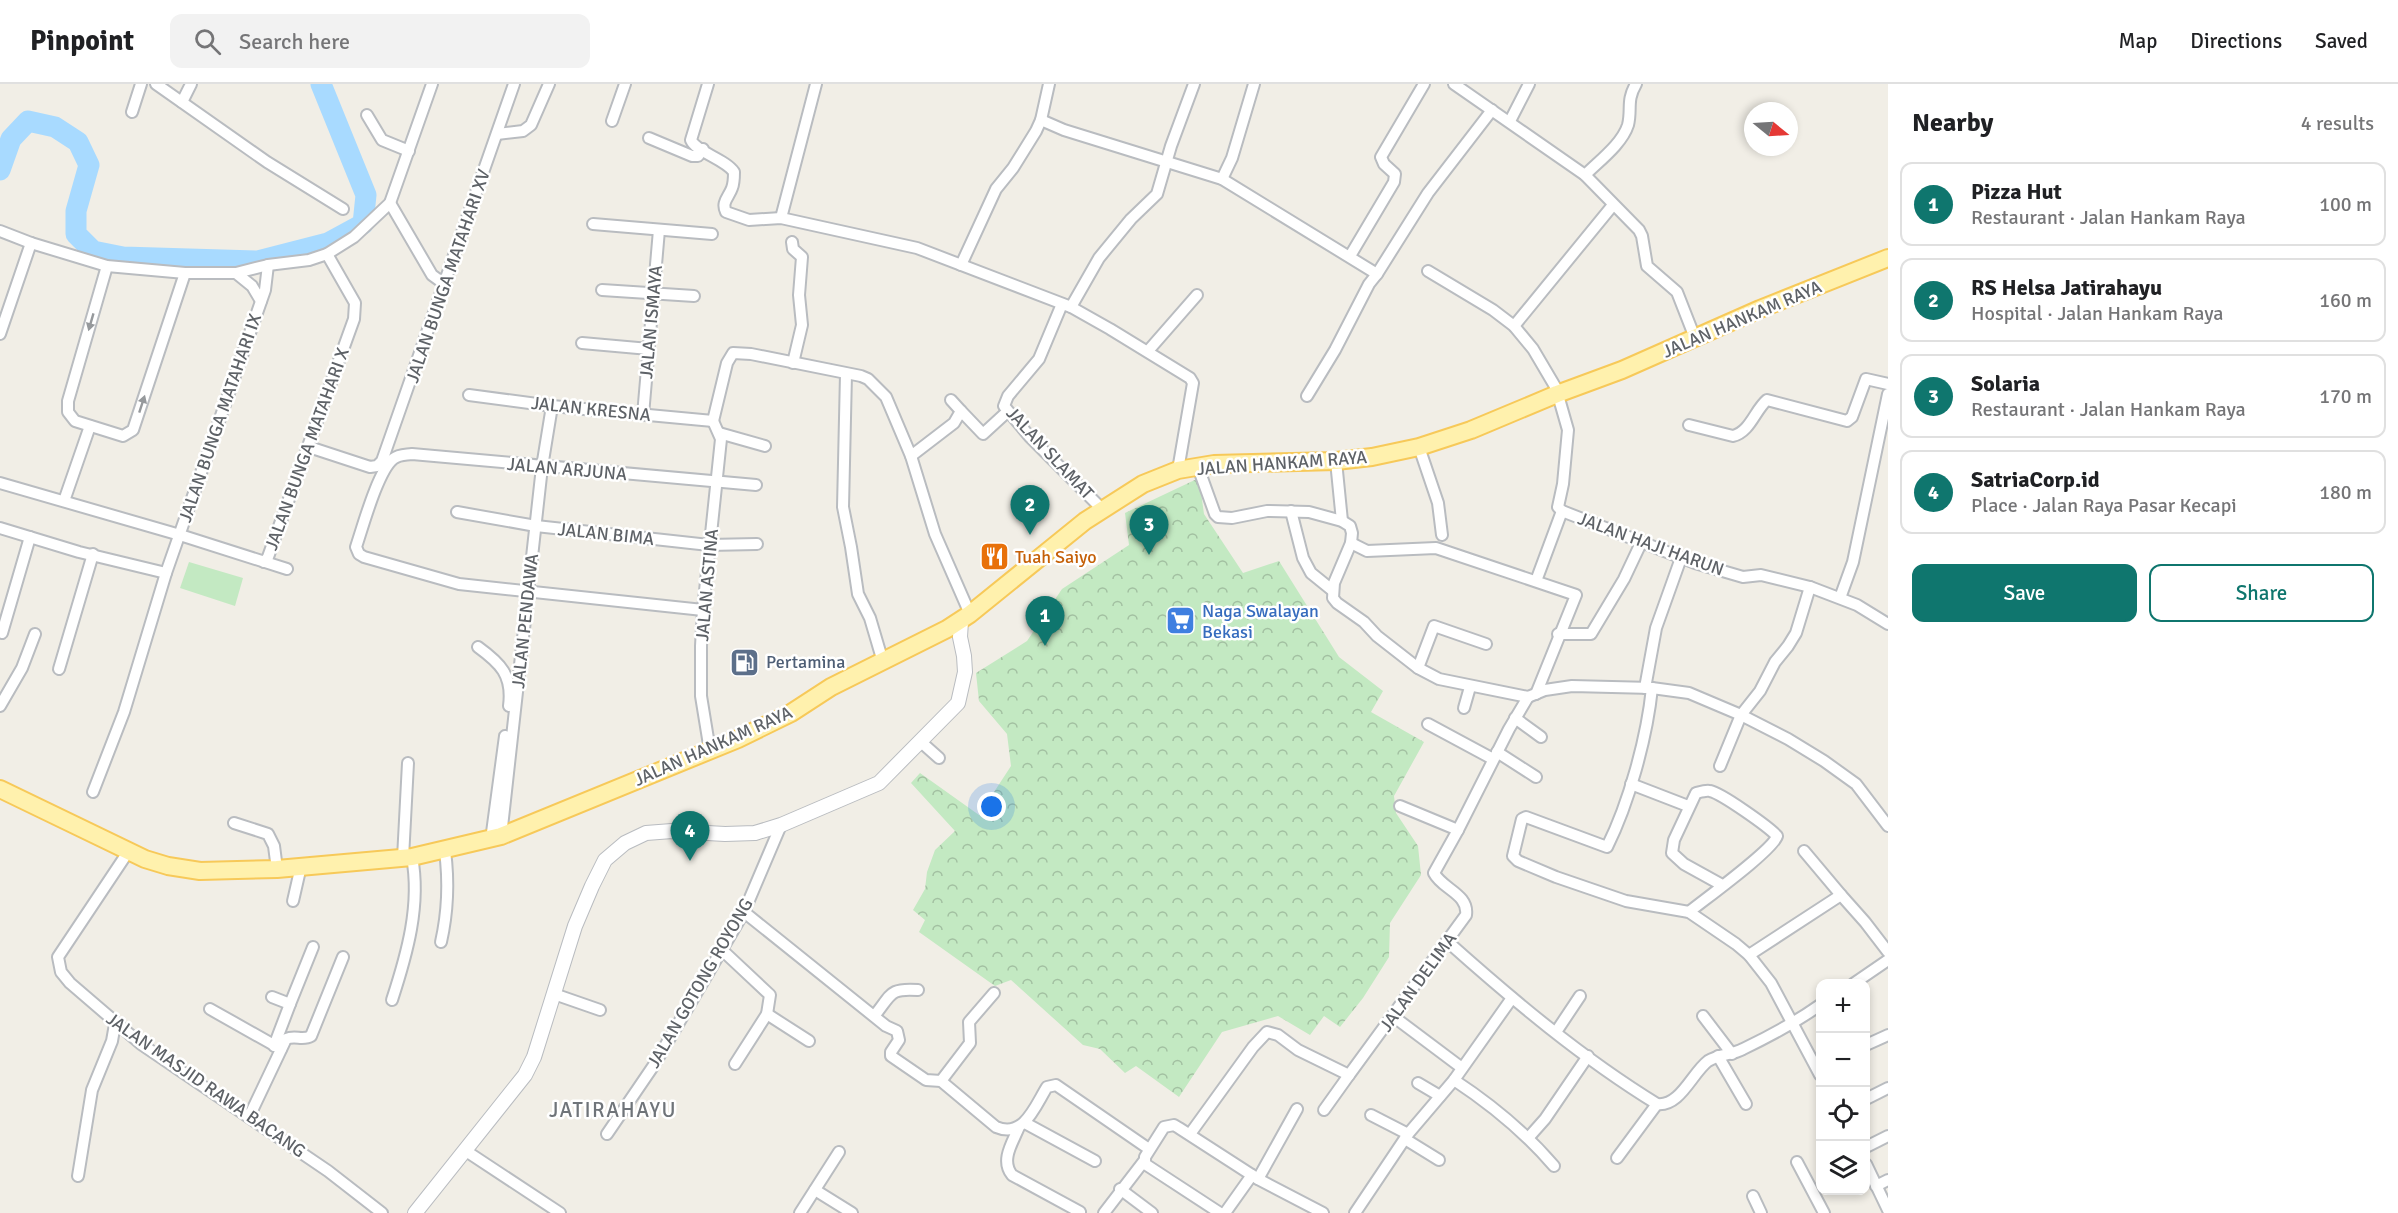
<!DOCTYPE html>
<html lang="en">
<head>
<meta charset="utf-8">
<style>
  body { margin:0; font-family:Signika,sans-serif; background:#f2f2f2; color:#202124 }
  .controls { position:absolute; right:18px; bottom:18px; display:grid; overflow:hidden; border-radius:12px; box-shadow:0 3px 9px #0003 }
  .controls button { width:54px; height:54px; display:grid; place-items:center; padding:0; border:0; border-bottom:2px solid #e0e0e0; background:#fff; color:#202124; font:30px sans-serif }
  .compass { position:absolute; left:1744px; top:18px; width:54px; height:54px; border-radius:50%; background:#fff; box-shadow:0 3px 9px #0003; rotate:108deg }
  .you { position:absolute; left:992px; top:723px; width:21px; height:21px; margin:-15px; border:4px solid #fff; border-radius:50%; background:#1a73e8; box-shadow:0 0 0 9px #1a73e833 }
  .badge { display:grid; place-items:center; width:39px; height:39px; border-radius:50%; background:#0f766e; color:#fff; font-size:20px; font-weight:700 }
  .pin { position:absolute; translate:-50% -50px; filter:drop-shadow(0 2px 3px #0008) }
  .pin::after { content:''; position:absolute; top:32px; width:21px; height:18px; background:inherit; clip-path:polygon(0 0,100% 0,50% 100%) }
  .list { margin:0; padding:0; list-style:none }
  h2 { display:flex; justify-content:space-between; align-items:center; height:78px; margin:0; padding:0 24px; font-size:26px }
  h2 small { font-size:20px; font-weight:400; color:#757577 }
  .list li { display:grid; grid-template-columns:39px 1fr auto; gap:18px; align-items:center; box-sizing:border-box; height:84px; margin:0 12px 12px; padding:0 12px; border:2px solid #e0e0e0; border-radius:12px }
  .list b { display:block; font-size:22px; white-space:nowrap }
  .list p { margin:0; font-size:20px; white-space:nowrap; color:#757577 }
  .list em { font-size:20px; font-style:normal; color:#757577 }
  .actions { display:flex; gap:12px; padding:18px 24px }
  .actions a { flex:1; padding:14px 0; border:2px solid #0f766e; border-radius:12px; text-align:center; font-size:21px; color:#0f766e }
  .actions .main { background:#0f766e; color:#fff }
  .icon { flex:none; width:33px; height:33px; fill:none; stroke:currentColor; stroke-width:2; stroke-linecap:round; stroke-linejoin:round }
  .map { position:relative; flex:none; width:1888px; height:1129px; overflow:hidden }
  header { display:flex; align-items:center; gap:36px; box-sizing:border-box; height:84px; padding:0 30px; background:#fff; border-bottom:2px solid #e0e0e0 }
  header strong { font-size:28px }
  nav { display:flex; gap:33px; margin-inline-start:auto; font-size:21px }
  .search { width:420px; height:54px; background:#f2f2f2; display:flex; align-items:center; gap:15px; box-sizing:border-box; padding:0 21px; border-radius:12px; color:#757577; font-size:22px }
  main { display:flex }
  aside { flex:1; background:#fff }
  .map>svg:first-child { display:block }
</style>
</head>
<body>
<header>
<strong>Pinpoint</strong>
<div class="search"><svg class="icon" aria-label="search" viewBox="0 0 24 24"><circle cx="10" cy="10" r="6"/><path d="M15 15l6 6"/></svg>Search here</div>
<nav><a>Map</a><a>Directions</a><a>Saved</a></nav>
</header>
<main>
<div class="map">
<svg width="1888" height="1129" viewBox="0 0 1888 1129">
  <defs>
    <pattern id="forest-crowns" width="20" height="18" patternUnits="userSpaceOnUse" patternTransform="scale(1.5)"><rect width="20" height="18" fill="#c3e9c2"/><path d="M2 6a3 3 0 1 1 6 0M12 15a3 3 0 1 1 6 0" fill="none" stroke="#a2c0a1"/></pattern>
  </defs>
  <rect width="100%" height="100%" fill="#f1eee6"/>
  <!-- forest -->
  <path fill="url(#forest-crowns)" d="M1199,394L1204,430L1243,489L1279,477L1339,573L1383,607L1371,628L1424,658L1394,712L1396,729L1418,762L1421,791L1390,839L1389,873L1363,914L1340,943L1324,932L1310,951L1278,932L1222,948L1179,1013L1136,982L1125,989L1100,965L1083,961L1011,896L995,902L919,848L925,836L913,826L925,805L927,788L935,766L955,747L911,699L920,689L979,731L1011,682L1007,650L979,617L976,589L1027,557L1062,505L1129,461L1125,429Z"/>
  <!-- pitch -->
  <path fill="#c3e9c2" d="M189,478L243,494L235,522L180,504Z"/>
  <g fill="none" stroke-linecap="round" stroke-linejoin="round">
    <!-- river -->
    <path stroke="#a8daff" stroke-width="21" d="M0,86L11,55L28,37L55,43L78,58L89,81L76,127V150L93,167L123,173L258,177L328,159L363,140L366,111L321,0"/>
    <defs>
      <g id="minor">
        <path d="M156,0L267,78L343,125"/>
        <path d="M708,0L691,56C696,68 725,75 734,88C734,93 734,99 732,104C729,113 721,118 726,128L749,136L781,134L917,164L1071,223L1110,245L1190,294L1193,299L1178,386"/>
        <path d="M1454,0L1585,91L1639,146L1642,152L1647,182L1677,208L1695,254"/>
        <path d="M182,18L191,0"/>
        <path d="M132,28L141,0"/>
        <path d="M367,31L382,56L409,67"/>
        <path d="M1041,36L1064,46L1222,95L1377,190L1369,200L1335,266L1307,312"/>
        <path d="M612,37L625,0"/>
        <path d="M1510,37L1529,0"/>
        <path d="M497,50L523,47L531,41L549,0"/>
        <path d="M649,54L692,72H698L703,65"/>
        <path d="M1585,91C1599,77 1622,60 1628,41C1632,25 1626,17 1636,0"/>
        <path d="M1222,95L1232,74L1254,0"/>
        <path d="M390,119L432,191L443,199"/>
        <path d="M781,134L816,0"/>
        <path d="M593,140L712,150"/>
        <path d="M0,147L31,159L107,182L185,189H236L268,181L309,176L327,170L354,153L390,119L432,0"/>
        <path d="M792,158L793,165L802,173L799,211L802,241L793,279"/>
        <path d="M1350,172L1394,98L1395,90L1384,80L1381,73L1424,0"/>
        <path d="M961,181L996,105L1013,84L1036,47L1041,36L1049,0"/>
        <path d="M107,182L68,317V328L75,337L123,352L133,346L185,189"/>
        <path d="M1428,187L1493,226L1514,242L1533,265L1556,304L1568,346L1563,400L1558,423L1562,427L1695,479L1743,493L1761,491L1810,503L1857,521L1888,540"/>
        <path d="M236,189L252,202L261,217"/>
        <path d="M1377,190L1428,109L1492,26"/>
        <path d="M602,206L694,212"/>
        <path d="M1062,220L1039,275L1008,312L1004,322L1030,353L1102,425"/>
        <path d="M1071,223L1099,174L1131,135L1157,110L1171,62L1194,0"/>
        <path d="M1514,242L1613,121"/>
        <path d="M0,250L31,159"/>
        <path d="M582,259L649,265"/>
        <path d="M1148,267L1197,211"/>
        <path d="M846,290L843,423L851,463L858,510L870,534L883,578"/>
        <path d="M469,311L552,322L713,337"/>
        <path d="M951,316L961,327"/>
        <path d="M643,331L659,146"/>
        <path d="M713,337L727,279L733,269L751,270L861,292L868,295L886,313L911,372L935,450L970,530"/>
        <path d="M1689,341L1733,352C1750,348 1755,326 1767,316L1847,337L1852,333L1866,295L1888,300"/>
        <path d="M719,349L765,362"/>
        <path d="M309,363L370,383L377,382L382,377L514,0"/>
        <path d="M1419,363L1438,419L1442,451"/>
        <path d="M911,372L954,339L961,327L983,350L1007,328"/>
        <path d="M1336,377L1342,437"/>
        <path d="M1198,383L1215,430L1218,433L1232,434L1267,427L1309,428L1342,437L1350,442L1352,449L1351,459L1334,499L1333,514L1337,519L1364,538L1377,552L1418,584L1439,595L1528,613L1545,606L1572,602L1652,604L1689,609L1741,631L1788,655L1824,677L1856,700L1888,742"/>
        <path d="M0,399L180,451L287,485"/>
        <path d="M64,417L90,342"/>
        <path d="M1291,427L1303,474L1311,489L1332,506"/>
        <path d="M457,428L536,442L709,461L757,460"/>
        <path d="M0,444L79,468L166,489"/>
        <path d="M1351,459L1367,467L1436,464L1576,511L1536,610"/>
        <path d="M264,478L268,473L354,235L355,219L327,170"/>
        <path d="M1536,497L1562,427"/>
        <path d="M1840,514L1853,478L1888,310"/>
        <path d="M703,526L459,500L364,473L359,470L356,463C363,442 378,387 393,375C399,370 405,371 412,370L756,401"/>
        <path d="M2,549L30,453"/>
        <path d="M1558,550H1591L1624,495L1641,459"/>
        <path d="M478,563C500,579 513,591 509,622"/>
        <path d="M1418,584L1434,542L1486,560"/>
        <path d="M59,585L93,470"/>
        <path d="M1645,604L1656,544L1681,474"/>
        <path d="M1652,604C1647,653 1629,719 1607,763L1526,733L1522,735L1513,772L1518,777L1556,793L1626,817L1689,828L1736,860L1749,871L1771,899L1820,991"/>
        <path d="M0,622L22,584L35,550"/>
        <path d="M1464,624L1470,603"/>
        <path d="M1515,634L1541,653"/>
        <path d="M1428,640L1493,675"/>
        <path d="M921,658L939,674"/>
        <path d="M710,667L701,612V562L703,526L721,355L713,337"/>
        <path d="M1497,668L1536,693"/>
        <path d="M1720,682L1741,631L1760,607L1775,578L1788,562L1796,549L1810,503"/>
        <path d="M1631,700L1688,722"/>
        <path d="M93,708L124,628L166,489L265,206L268,181"/>
        <path d="M1400,722L1458,746"/>
        <path d="M234,739L268,750L274,762L277,785"/>
        <path d="M501,752L542,383L552,322"/>
        <path d="M491,756L505,652"/>
        <path d="M1804,767L1841,811"/>
        <path d="M128,768L58,873L61,888L70,899L141,960L328,1087L382,1129"/>
        <path d="M403,774L408,679"/>
        <path d="M293,817L301,782"/>
        <path d="M744,828L886,942L897,947L899,956L891,968V972L926,996L941,997L996,1043C1024,1055 1035,1022 1047,1003L1056,1001L1149,1065"/>
        <path d="M1689,828C1705,815 1773,766 1777,752C1769,743 1721,709 1710,707C1706,706 1700,708 1696,709L1674,756L1672,769L1684,780L1722,801"/>
        <path d="M441,858C448,827 449,798 445,767"/>
        <path d="M1448,858C1513,916 1582,974 1657,1020C1680,1023 1692,989 1708,977C1719,970 1732,971 1743,965C1770,952 1796,938 1820,921"/>
        <path d="M722,866L770,911L767,930L735,980"/>
        <path d="M1749,871L1841,811L1865,838L1888,868"/>
        <path d="M1853,900L1888,876"/>
        <path d="M554,910L600,926"/>
        <path d="M272,913L290,920L274,962"/>
        <path d="M392,916C407,870 421,821 412,773"/>
        <path d="M290,920L313,863"/>
        <path d="M210,925L281,965"/>
        <path d="M767,930L809,957"/>
        <path d="M875,931C892,910 889,904 918,906"/>
        <path d="M1703,932L1732,970"/>
        <path d="M1394,933L1462,984"/>
        <path d="M1556,948L1580,912"/>
        <path d="M1866,961L1888,951"/>
        <path d="M1718,972L1746,1020"/>
        <path d="M1454,996C1492,1021 1524,1047 1554,1082"/>
        <path d="M941,997L970,959L969,938L994,909"/>
        <path d="M1418,999L1440,1012"/>
        <path d="M1866,1015L1888,1004"/>
        <path d="M1324,1026L1349,991"/>
        <path d="M1371,1031L1408,1050"/>
        <path d="M249,1033L286,955C295,951 303,957 311,952L343,873"/>
        <path d="M1025,1039L1095,1077"/>
        <path d="M1019,1043C1013,1058 1000,1076 1012,1091L1080,1128"/>
        <path d="M607,1050L654,981L744,828L781,741"/>
        <path d="M1190,1050L1253,963L1267,948L1278,951L1298,966L1349,991L1466,831C1469,810 1442,805 1434,789L1458,746L1509,645L1528,613"/>
        <path d="M1529,1053L1545,1035L1588,972"/>
        <path d="M1405,1055L1439,1076"/>
        <path d="M1866,1063L1888,1052"/>
        <path d="M466,1067L560,1129"/>
        <path d="M1617,1074L1657,1020"/>
        <path d="M1797,1078L1824,1129"/>
        <path d="M1866,1080L1888,1126"/>
        <path d="M78,1092L92,1006L112,957L115,940"/>
        <path d="M1258,1095L1297,1025"/>
        <path d="M1876,1102L1888,1096"/>
        <path d="M1120,1105L1152,1129"/>
        <path d="M815,1106L852,1129"/>
        <path d="M1753,1112L1761,1129"/>
        <path d="M800,1129L839,1068"/>
        <path d="M1104,1129L1144,1077"/>
        <path d="M1220,1129L1145,1080V1073L1164,1043L1174,1041L1179,1044L1258,1095L1323,1129"/>
        <path d="M1225,1129L1252,1091"/>
        <path d="M1355,1129L1408,1050L1454,996L1512,914"/>
      </g>
      <path id="tertiary" d="M415,1129L525,991L534,973L575,842L592,802L605,776L625,759L646,749L672,747L725,750L755,749L781,741L879,699L958,619L965,588L964,572L960,553L961,537"/>
      <path id="primary" d="M0,705L145,775L168,782L200,787L277,785L412,773L501,752L738,655L791,629L831,603L947,545L970,530L1085,437L1143,400L1178,386L1214,380L1336,377L1372,373L1419,363L1471,346L1557,310L1622,286L1760,225L1888,174"/>
    </defs>
    <!-- minor casing -->
    <use href="#minor" stroke="#b9bcc0" stroke-width="14"/>
    <!-- tertiary casing -->
    <use href="#tertiary" stroke="#b9bcc0" stroke-width="16"/>
    <!-- primary casing -->
    <use href="#primary" stroke="#f7c959" stroke-width="20"/>
    <!-- minor -->
    <use href="#minor" stroke="#fff" stroke-width="10"/>
    <!-- tertiary -->
    <use href="#tertiary" stroke="#fff" stroke-width="14"/>
    <!-- primary -->
    <use href="#primary" stroke="#fff1ad" stroke-width="16"/>
  </g>
  <!-- one-way arrows -->
  <defs><path id="oneway-solid" d="M-6-.8H1V-3.2L6.5 0L1 3.2V.8H-6Z" transform="scale(1.5)"/></defs>
  <g fill="#96999c">
    <use href="#oneway-solid" transform="translate(91 238) rotate(106)"/>
    <use href="#oneway-solid" transform="translate(142 320) rotate(-72)"/>
  </g>
  <!-- icons -->
  <defs>
    <symbol id="restaurant-square" viewBox="-11 -11 22 22"><rect x="-9" y="-9" width="18" height="18" rx="4" fill="#e8710a" stroke="#fff"/><path d="M-5-6h1v4h1v-4h1v4h1v-4h1v5L-1.5 .5V6h-2V.5L-5-1ZM5-6V6H3V1.5H1.5Q1.5-4 5-6Z" fill="#fff"/></symbol>
    <symbol id="supermarket-square" viewBox="-11 -11 22 22"><rect x="-9" y="-9" width="18" height="18" rx="4" fill="#3f7fe0" stroke="#fff"/><path d="M-6-5.5h2.5l.6 2H6L4.5 2H-2.5L-4.4-4H-6ZM-1.5 3.2a1.3 1.3 0 1 0 .1 0ZM3 3.2a1.3 1.3 0 1 0 .1 0Z" fill="#fff"/></symbol>
    <symbol id="fuel-square" viewBox="-11 -11 22 22"><rect x="-9" y="-9" width="18" height="18" rx="4" fill="#5c6f8a" stroke="#fff"/><path d="M-5.5-6h7V0h2V4h1.3V-2.5L3-4.5l.8-.8L6-3V5H2.5V1h-1V6h-7ZM-4.2-4.7v3.2H.2V-4.7Z" fill="#fff"/></symbol>
  </defs>
  <g fill-rule="evenodd">
    <use href="#restaurant-square" x="978" y="456" width="33" height="33"/>
    <use href="#supermarket-square" x="1164" y="520" width="33" height="33"/>
    <use href="#fuel-square" x="728" y="562" width="33" height="33"/>
  </g>
  <g text-anchor="middle" stroke-width="5" stroke-linejoin="round" paint-order="stroke">
    <!-- street labels -->
    <g font-size="18" fill="#5e6267" stroke="#fff">
      <text transform="translate(448 192) rotate(-71)" y="6">JALAN BUNGA MATAHARI XV</text>
      <text transform="translate(1742 235) rotate(-23)" y="6">JALAN HANKAM RAYA</text>
      <text transform="translate(651 238) rotate(-85)" y="6">JALAN ISMAYA</text>
      <text transform="translate(591 325) rotate(6)" y="6">JALAN KRESNA</text>
      <text transform="translate(220 334) rotate(-71)" y="6">JALAN BUNGA MATAHARI IX</text>
      <text transform="translate(307 365) rotate(-70)" y="6">JALAN BUNGA MATAHARI X</text>
      <text transform="translate(1050 369) rotate(47)" y="6">JALAN SLAMAT</text>
      <text transform="translate(1282 379) rotate(-4)" y="6">JALAN HANKAM RAYA</text>
      <text transform="translate(567 385) rotate(5)" y="6">JALAN ARJUNA</text>
      <text transform="translate(606 450) rotate(6)" y="6">JALAN BIMA</text>
      <text transform="translate(1651 460) rotate(20)" y="6">JALAN HAJI HARUN</text>
      <text transform="translate(707 501) rotate(-85)" y="6">JALAN ASTINA</text>
      <text transform="translate(525 537) rotate(-84)" y="6">JALAN PENDAWA</text>
      <text transform="translate(713 662) rotate(-24)" y="6">JALAN HANKAM RAYA</text>
      <text transform="translate(1418 898) rotate(-54)" y="6">JALAN DELIMA</text>
      <text transform="translate(700 899) rotate(-60)" y="6">JALAN GOTONG ROYONG</text>
      <text transform="translate(206 1001) rotate(35)" y="6">JALAN MASJID RAWA BACANG</text>
    </g>
    <!-- food labels -->
    <g font-size="18" fill="#c56008" stroke="#fff" text-anchor="start">
      <text x="1015" y="479">Tuah Saiyo</text>
    </g>
    <!-- shop labels -->
    <g font-size="18" fill="#366cbe" stroke="#fff" text-anchor="start">
      <text x="1202" y="533">Naga Swalayan<tspan x="1202" dy="21">Bekasi</tspan></text>
    </g>
    <!-- service labels -->
    <g font-size="18" fill="#4e5e75" stroke="#fff" text-anchor="start">
      <text x="766" y="584">Pertamina</text>
    </g>
    <!-- quarter labels -->
    <g font-size="21" letter-spacing="1.5" fill="#6f7479" stroke="#fff">
      <text x="613" y="1033">JATIRAHAYU</text>
    </g>
  </g>
</svg>
<div class="controls">
<button>+</button>
<button>−</button>
<button><svg class="icon" aria-label="locate" viewBox="0 0 24 24"><circle cx="12" cy="12" r="6"/><path d="M12 2v4M12 18v4M2 12h4M18 12h4"/></svg></button>
<button><svg class="icon" aria-label="layers" viewBox="0 0 24 24"><path d="M12 4l9 5-9 5-9-5zM3 14l9 5 9-5"/></svg></button>
</div>
<svg class="compass" viewBox="-18 -18 36 36"><path d="M0-13l5 13h-10z" fill="#e53935"/><path d="M0 13l5-13h-10z" fill="#757577"/></svg>
<div class="you"></div>
<div class="pin badge" style="left:1045px;top:562px">1</div>
<div class="pin badge" style="left:1030px;top:451px">2</div>
<div class="pin badge" style="left:1149px;top:471px">3</div>
<div class="pin badge" style="left:690px;top:777px">4</div>
</div>
<aside>
<h2>Nearby<small>4 results</small></h2>
<ul class="list">
<li><span class="badge">1</span><div><b>Pizza Hut</b><p>Restaurant · Jalan Hankam Raya</p></div><em>100 m</em></li>
<li><span class="badge">2</span><div><b>RS Helsa Jatirahayu</b><p>Hospital · Jalan Hankam Raya</p></div><em>160 m</em></li>
<li><span class="badge">3</span><div><b>Solaria</b><p>Restaurant · Jalan Hankam Raya</p></div><em>170 m</em></li>
<li><span class="badge">4</span><div><b>SatriaCorp.id</b><p>Place · Jalan Raya Pasar Kecapi</p></div><em>180 m</em></li>
</ul>
<div class="actions"><a class="main">Save</a><a>Share</a></div>
</aside>
</main>
</body>
</html>
